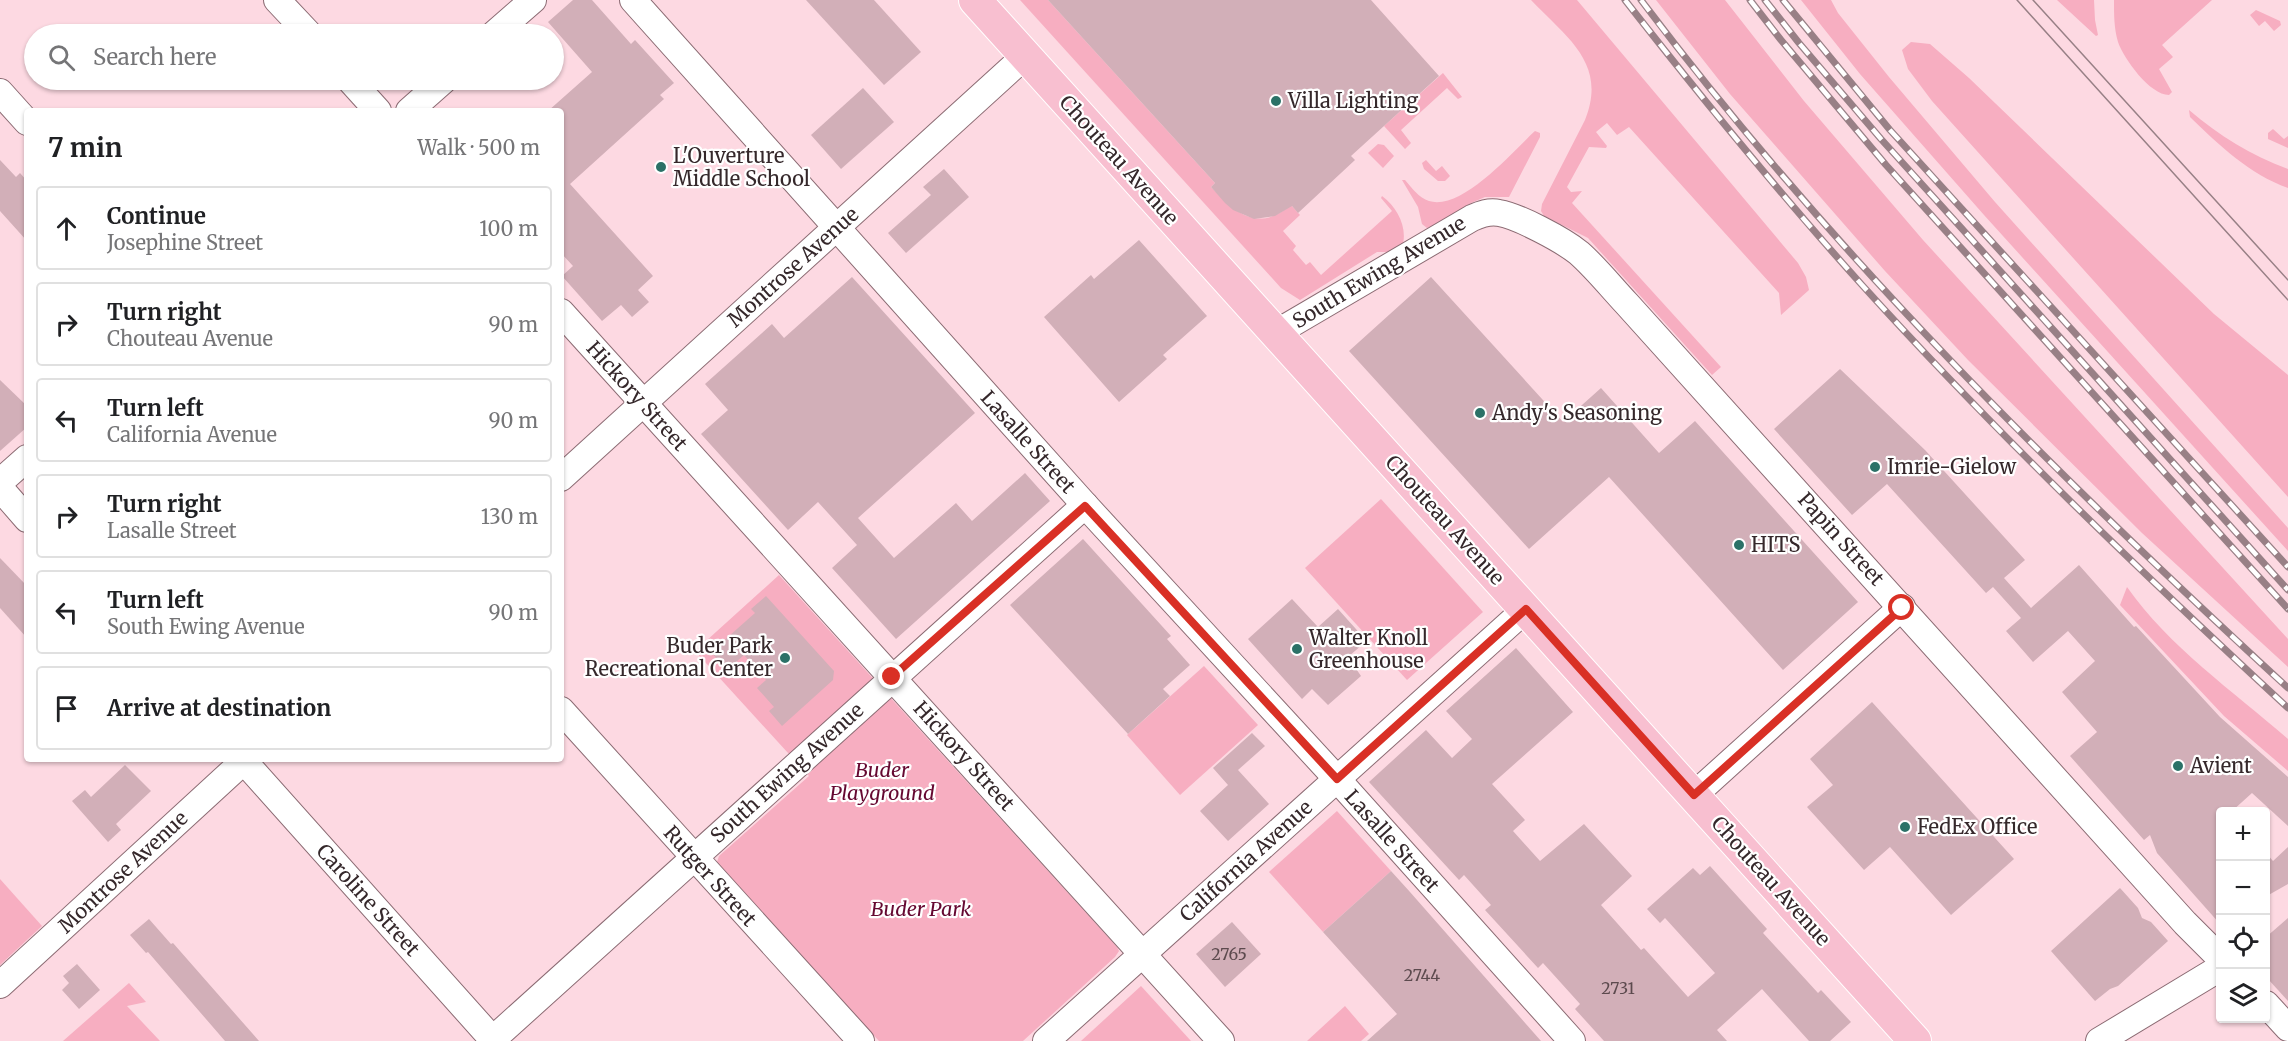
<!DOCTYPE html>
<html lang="en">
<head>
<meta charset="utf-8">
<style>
  body { margin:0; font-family:Merriweather,serif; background:#f2f2f2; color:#202124 }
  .controls { position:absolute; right:18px; bottom:18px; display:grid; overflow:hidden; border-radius:6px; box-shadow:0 2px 4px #0004 }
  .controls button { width:54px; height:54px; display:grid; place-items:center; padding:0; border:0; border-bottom:2px solid #e0e0e0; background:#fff; color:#202124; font:30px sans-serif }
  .stop { position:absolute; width:18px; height:18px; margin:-14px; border:4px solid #d93025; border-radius:50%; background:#fff }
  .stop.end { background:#d93025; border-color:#fff; box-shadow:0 2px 6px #0008 }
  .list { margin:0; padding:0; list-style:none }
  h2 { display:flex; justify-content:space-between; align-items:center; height:78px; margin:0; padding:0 24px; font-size:26px }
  h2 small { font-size:20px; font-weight:400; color:#757577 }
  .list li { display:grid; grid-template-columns:39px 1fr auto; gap:18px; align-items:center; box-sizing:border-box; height:84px; margin:0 12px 12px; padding:0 12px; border:2px solid #e0e0e0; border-radius:6px }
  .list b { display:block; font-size:22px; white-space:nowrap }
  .list p { margin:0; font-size:20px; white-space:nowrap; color:#757577 }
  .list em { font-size:20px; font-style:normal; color:#757577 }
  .icon { flex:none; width:33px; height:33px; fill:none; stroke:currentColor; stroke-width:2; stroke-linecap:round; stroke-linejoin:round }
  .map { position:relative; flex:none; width:2288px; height:1041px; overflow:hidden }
  .search { position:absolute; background:#fff; box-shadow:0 2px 4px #0004; left:24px; top:24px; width:540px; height:66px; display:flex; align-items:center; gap:15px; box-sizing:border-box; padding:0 21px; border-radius:33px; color:#757577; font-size:22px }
  .panel { position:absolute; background:#fff; box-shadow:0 2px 4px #0004; left:24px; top:108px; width:540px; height:654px; border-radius:6px }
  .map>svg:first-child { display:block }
</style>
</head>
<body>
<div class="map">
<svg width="2288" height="1041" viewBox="0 0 2288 1041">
  <rect width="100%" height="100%" fill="#fdd9e2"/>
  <!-- green -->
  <g fill="#f7aec1">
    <path d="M1020,0H1048L1215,183L1211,187C1236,213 1257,233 1291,205L1300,215L1283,231L1296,246L1293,250L1306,265L1310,262L1321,275L1392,211L1381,198L1382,196C1397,207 1407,226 1403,244L1390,252H1377L1300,300L1281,288Z"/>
    <path d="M1531,0H1577L1798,263L1806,277L1809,290L1781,315L1779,293L1629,127L1617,135L1607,123L1596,132L1607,146L1606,148L1589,147L1567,187L1571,192L1582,191L1572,203L1721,367L1712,375L1588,238L1544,216L1541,211L1542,204L1585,120C1608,63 1566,37 1531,0Z"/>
    <path d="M1656,0H1725L1804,101L1923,240L2288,639V667L2142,533L1968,360L1885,271L1730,94Z"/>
    <path d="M1801,0H1831L1838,13L1889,77L1995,202L2288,528V551L1984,215L1860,74Z"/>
    <path d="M2057,0H2094L2095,20L2098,35L2096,36Z"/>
    <path d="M2114,0H2212L2162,45L2173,57L2159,69L2172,92L2169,95C2150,95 2124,59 2118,42C2114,28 2114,15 2114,0Z"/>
    <path d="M2256,10L2280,21L2281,25L2274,31L2265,21L2259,26L2250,15Z"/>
    <path d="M1911,42L1930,44L1969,78L2214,314L2288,375V497L1932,101L1908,69L1902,50Z"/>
    <path d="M1443,73L1462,97L1458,99L1447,88L1401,130L1411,143L1405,149L1384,126Z"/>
    <path d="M2189,110C2220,136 2250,155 2288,169V188C2249,174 2219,145 2190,117Z"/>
    <path d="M2273,129L2284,139L2288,136V148L2268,139V133Z"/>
    <path d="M1535,131L1540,133V137L1509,197H1485L1471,203L1431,227L1427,228L1422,224L1418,207L1402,180H1405C1411,187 1419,198 1429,201C1462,211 1512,152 1535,131Z"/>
    <path d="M1378,144L1384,145L1394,156L1383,168L1368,153Z"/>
    <path d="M1426,160L1436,171L1442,166L1450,176L1445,181H1438L1424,169L1422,163Z"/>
    <path d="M1381,499L1483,612L1407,680L1305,568Z"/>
    <path d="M779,575L1117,947L1119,951L1115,957L1023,1041H879L717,862L719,856L809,776L695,651Z"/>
    <path d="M2127,587C2169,647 2233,691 2288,739V771L2224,716L2120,605Z"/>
    <path d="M1204,666L1258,725L1180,795L1127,735Z"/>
    <path d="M1337,811L1391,871L1323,932L1269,872Z"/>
    <path d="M0,879L42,926L0,965Z"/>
    <path d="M129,983L146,1002L127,1006L160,1041H63Z"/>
    <path d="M1141,986L1191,1041H1081Z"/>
    <path d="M1345,1006L1369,1034L1361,1041H1307Z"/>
  </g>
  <!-- building -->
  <g fill="#d2afb8">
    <path d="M573,0H592L631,44L635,40L674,83L660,95L664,99L570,184L653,276L638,290L649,302L632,317L621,305L602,321L562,276L573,266L561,253V111H548L592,72L548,22Z"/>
    <path d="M806,0H874L921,52L884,85Z"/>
    <path d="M1048,0H1371L1439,76L1351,156L1355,160L1298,213L1292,206L1275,216L1254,219L1233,210L1225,203L1211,187L1215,183Z"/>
    <path d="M863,88L894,122L841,169L811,135Z"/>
    <path d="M0,160L16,177L20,173L27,181V241L0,211Z"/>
    <path d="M944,169L969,197L906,253L888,233L931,195L923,187Z"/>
    <path d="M1139,240L1207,316L1163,355L1167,359L1119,402L1044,317L1091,275L1094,279Z"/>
    <path d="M852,277L975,413L858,518L894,558L956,503L972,521L1025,473L1050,501L896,639L832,568L857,545L818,502L788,530L701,434L728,410L705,384L772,324L784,338Z"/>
    <path d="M1431,277L1563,422L1601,388L1659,453L1695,421L1858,602L1783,670L1609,477L1529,549L1349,351Z"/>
    <path d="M1840,369L1925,450L2025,560L2004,578L2031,608L2079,565L2134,627L2136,626L2220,717L2288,777V826L2252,793L2231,812H2220V924L2157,853L2150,835L2144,840L2070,756L2097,732L2062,692L2095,661L2068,631L2033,662L2006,631L2021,618L1993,587L1986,593L1887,484L1852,515L1774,429Z"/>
    <path d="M0,380L27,406V427L0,451Z"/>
    <path d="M1083,539L1171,636L1167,639L1190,665L1163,689L1170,696L1128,734L1010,605Z"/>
    <path d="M0,558L27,586V638L0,608Z"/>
    <path d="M766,596L834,671L833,680L782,726L769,711L774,707L757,688L766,680L744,655L727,670L711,652L755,613L751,609Z"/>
    <path d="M1292,599L1318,627L1338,609L1364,638L1360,641L1363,644L1348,657L1361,676L1328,705L1312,689L1302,699L1248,639Z"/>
    <path d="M1516,648L1573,712L1492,784L1525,820L1513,831L1540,861L1584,824L1632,876L1601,905L1641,950L1644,948L1688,997L1715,973L1665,918L1660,923L1647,909L1693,868L1700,875L1710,866L1767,929L1763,933L1818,993L1821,990L1851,1022L1830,1041H1809L1762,989L1717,1030L1727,1041H1604L1575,1009L1580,1004L1543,963L1538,968L1485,910L1491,905L1464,875L1459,880L1369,782L1426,730L1452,758L1472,739L1446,711Z"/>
    <path d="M1872,702L2014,859L1951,915L1890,847L1864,870L1807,807L1833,785L1810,759Z"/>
    <path d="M1252,733L1265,746L1238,770L1269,804L1228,841L1200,811L1228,785L1213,768Z"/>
    <path d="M125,765L151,791L116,824L121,830L108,842L72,801L85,790L91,797Z"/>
    <path d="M2288,847V884L2265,897V852L2273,861Z"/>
    <path d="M1391,871L1410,892L1541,1041H1367L1397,1014L1323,932Z"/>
    <path d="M2120,888L2138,908L2142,918L2151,922L2168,941L2118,986L2110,989L2095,1001L2051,951Z"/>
    <path d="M2288,918V1001L2268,979L2265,971V938Z"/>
    <path d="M149,919L171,944L173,943L259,1041H225L148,952L146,953L130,935Z"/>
    <path d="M1232,922L1261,954L1225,987L1196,954Z"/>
    <path d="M77,964L100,990L79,1009L62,990L69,983L63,976Z"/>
  </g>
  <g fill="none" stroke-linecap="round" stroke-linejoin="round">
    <defs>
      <g id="minor">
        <path d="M277,0L309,34"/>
        <path d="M633,0L1085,505L1337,779L1572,1041"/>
        <path d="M494,34L533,0"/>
        <path d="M350,80L378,111"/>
        <path d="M0,92L27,122"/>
        <path d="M409,111L444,80"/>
        <path d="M561,312L1221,1041"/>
        <path d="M1276,333L1472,218C1481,214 1489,211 1499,213C1518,216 1563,240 1579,253C1596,268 1611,287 1627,304L2185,923L2220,958"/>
        <path d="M561,478L1025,56"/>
        <path d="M0,482L27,458"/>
        <path d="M0,488L27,519"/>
        <path d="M561,710L861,1041"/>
        <path d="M242,759L494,1041"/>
        <path d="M1694,795L1902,607"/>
        <path d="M0,985L246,759"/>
        <path d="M2266,1004L2288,1028"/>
        <path d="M491,1041L1085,505"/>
        <path d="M1046,1041L1526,609"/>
        <path d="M2099,1041L2220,968"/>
      </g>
      <path id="major" d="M975,0L1915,1041"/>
    </defs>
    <!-- minor casing -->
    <use href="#minor" stroke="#8b6b73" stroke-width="28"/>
    <!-- major casing -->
    <use href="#major" stroke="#fff" stroke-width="34"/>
    <!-- minor -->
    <use href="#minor" stroke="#fff" stroke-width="26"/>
    <!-- major -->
    <use href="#major" stroke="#f8bfd0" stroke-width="32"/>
    <!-- tram -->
    <g stroke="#988086" stroke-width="1.5">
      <path d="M2017,0L2288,300"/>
      <path d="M2033,0L2288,280"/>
    </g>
    <defs>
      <g id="rail">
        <path d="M1625,0C1701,97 1779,193 1862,285C1996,433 2141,572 2288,708"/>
        <path d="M1641,0C1831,252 2056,475 2288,688"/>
        <path d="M1750,0L1781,40L1886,165L2288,609"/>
        <path d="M1765,0L1799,43L1881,139L2288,590"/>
        <path d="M1783,0L1890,130L2288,567"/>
      </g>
    </defs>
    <!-- rail casing -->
    <use href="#rail" stroke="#988086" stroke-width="7"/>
    <!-- rail -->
    <use href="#rail" stroke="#fff" stroke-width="4.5" stroke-dasharray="14" stroke-linecap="butt"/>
  </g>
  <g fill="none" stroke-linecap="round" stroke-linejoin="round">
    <!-- route -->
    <path stroke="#d93025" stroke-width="8" d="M892,677L1085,506L1337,779L1526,609L1694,795L1902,608"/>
  </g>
  <!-- markers -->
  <g fill="#2b7167" stroke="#fff" stroke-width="2">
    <circle cx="1276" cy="101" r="6"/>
    <circle cx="661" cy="167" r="6"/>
    <circle cx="1480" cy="413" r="6"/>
    <circle cx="1875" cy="467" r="6"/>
    <circle cx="1739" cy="545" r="6"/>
    <circle cx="1297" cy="649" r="6"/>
    <circle cx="785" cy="658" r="6"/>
    <circle cx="2178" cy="766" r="6"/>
    <circle cx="1905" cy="827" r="6"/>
  </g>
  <g text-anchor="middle" stroke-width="4.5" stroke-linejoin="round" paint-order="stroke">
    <!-- number labels -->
    <g font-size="16" fill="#5c4a4e">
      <text x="1229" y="960">2765</text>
      <text x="1422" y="981">2744</text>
      <text x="1618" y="994">2731</text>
    </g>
    <!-- poi labels -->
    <g font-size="20" fill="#35282b" stroke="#fff" text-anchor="start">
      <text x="1288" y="108">Villa Lighting</text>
      <text x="673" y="163">L'Ouverture<tspan x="673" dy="23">Middle School</tspan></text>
      <text x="1492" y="420">Andy's Seasoning</text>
      <text x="1887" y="474">Imrie-Gielow</text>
      <text x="1751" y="552">HITS</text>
      <text x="1309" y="645">Walter Knoll<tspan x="1309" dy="23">Greenhouse</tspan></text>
      <text x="773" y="653" text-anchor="end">Buder Park<tspan x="773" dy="23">Recreational Center</tspan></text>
      <text x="2190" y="773">Avient</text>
      <text x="1917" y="834">FedEx Office</text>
    </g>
    <!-- street labels -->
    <g font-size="20" fill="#35282b" stroke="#fff">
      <text transform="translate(1119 160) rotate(48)" y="7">Chouteau Avenue</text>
      <text transform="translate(793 267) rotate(-42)" y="7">Montrose Avenue</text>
      <text transform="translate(1379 272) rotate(-31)" y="7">South Ewing Avenue</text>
      <text transform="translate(637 396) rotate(48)" y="7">Hickory Street</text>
      <text transform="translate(1028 442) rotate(48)" y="7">Lasalle Street</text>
      <text transform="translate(1445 520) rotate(48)" y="7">Chouteau Avenue</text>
      <text transform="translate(1841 539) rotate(48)" y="7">Papin Street</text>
      <text transform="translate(964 756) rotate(48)" y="7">Hickory Street</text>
      <text transform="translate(787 773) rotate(-42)" y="7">South Ewing Avenue</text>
      <text transform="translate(1392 841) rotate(48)" y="7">Lasalle Street</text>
      <text transform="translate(1246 861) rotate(-42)" y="7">California Avenue</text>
      <text transform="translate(123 872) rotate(-43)" y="7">Montrose Avenue</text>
      <text transform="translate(710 876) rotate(48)" y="7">Rutger Street</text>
      <text transform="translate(1771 881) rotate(48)" y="7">Chouteau Avenue</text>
      <text transform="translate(368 900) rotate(48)" y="7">Caroline Street</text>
    </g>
    <!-- park labels -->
    <g font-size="20" font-style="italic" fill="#650831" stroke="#fff">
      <text x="882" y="777">Buder<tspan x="882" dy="23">Playground</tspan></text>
      <text x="921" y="916">Buder Park</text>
    </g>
  </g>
</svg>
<div class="controls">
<button>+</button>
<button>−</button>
<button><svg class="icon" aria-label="locate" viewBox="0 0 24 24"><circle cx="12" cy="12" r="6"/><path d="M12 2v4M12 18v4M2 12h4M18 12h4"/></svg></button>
<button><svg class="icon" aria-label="layers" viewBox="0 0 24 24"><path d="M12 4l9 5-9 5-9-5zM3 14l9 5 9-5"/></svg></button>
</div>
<div class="stop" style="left:1902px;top:608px"></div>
<div class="stop end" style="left:892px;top:677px"></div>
<div class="search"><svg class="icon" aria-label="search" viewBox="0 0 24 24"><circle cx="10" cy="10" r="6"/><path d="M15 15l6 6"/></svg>Search here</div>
<section class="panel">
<h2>7 min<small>Walk · 500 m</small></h2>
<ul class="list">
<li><svg class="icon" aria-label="ahead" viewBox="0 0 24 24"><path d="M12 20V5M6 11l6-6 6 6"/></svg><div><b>Continue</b><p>Josephine Street</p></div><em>100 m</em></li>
<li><svg class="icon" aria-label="right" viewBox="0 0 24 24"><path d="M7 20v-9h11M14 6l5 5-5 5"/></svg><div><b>Turn right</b><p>Chouteau Avenue</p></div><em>90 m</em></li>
<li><svg class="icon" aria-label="left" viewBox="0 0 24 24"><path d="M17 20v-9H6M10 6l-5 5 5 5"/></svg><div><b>Turn left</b><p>California Avenue</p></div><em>90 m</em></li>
<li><svg class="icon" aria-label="right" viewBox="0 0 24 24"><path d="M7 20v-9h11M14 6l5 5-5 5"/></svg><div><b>Turn right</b><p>Lasalle Street</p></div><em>130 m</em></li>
<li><svg class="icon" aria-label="left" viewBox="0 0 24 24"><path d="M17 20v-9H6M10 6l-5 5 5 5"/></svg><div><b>Turn left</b><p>South Ewing Avenue</p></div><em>90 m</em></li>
<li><svg class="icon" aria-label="arrive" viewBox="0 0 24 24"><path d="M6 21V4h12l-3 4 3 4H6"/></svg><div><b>Arrive at destination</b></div></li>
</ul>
</section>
</div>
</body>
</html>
